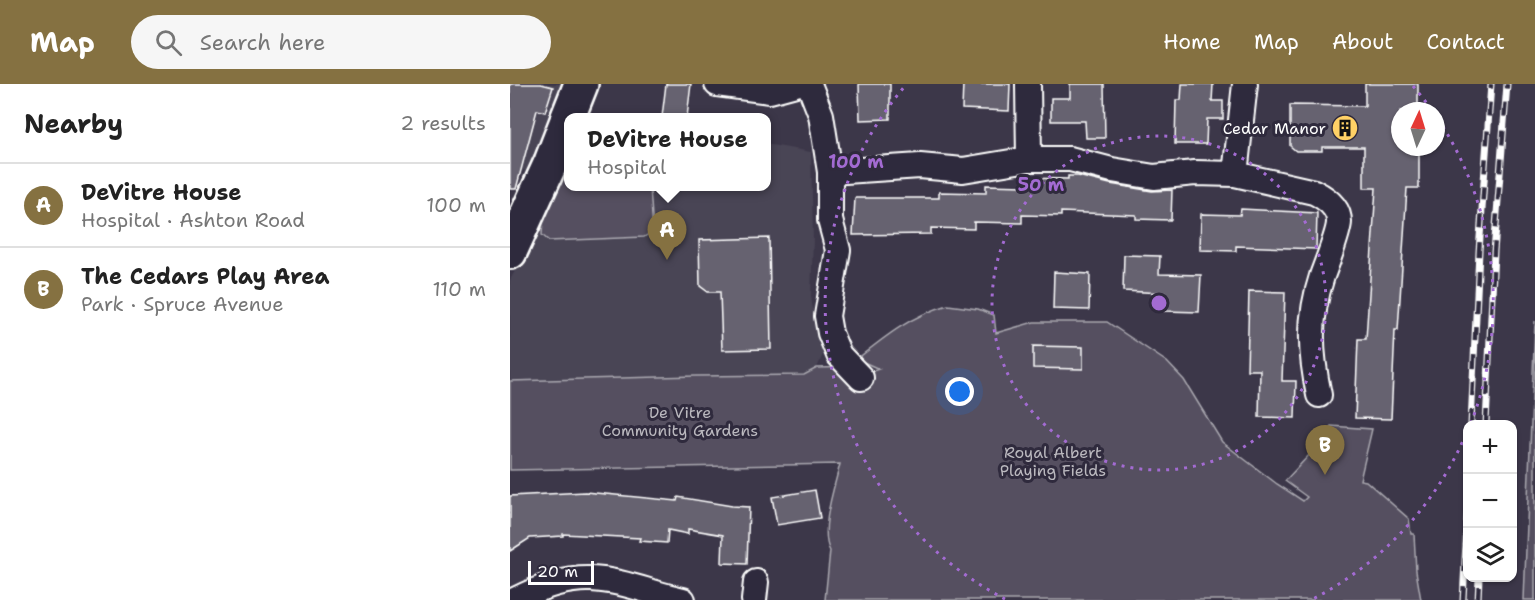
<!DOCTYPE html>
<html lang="en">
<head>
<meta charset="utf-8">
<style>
  body { margin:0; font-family:"Shantell Sans",sans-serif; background:#f6f6f6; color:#222 }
  .controls { position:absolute; right:18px; bottom:18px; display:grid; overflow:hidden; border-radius:12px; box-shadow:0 2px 4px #0004 }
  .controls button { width:54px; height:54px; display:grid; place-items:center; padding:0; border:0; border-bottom:2px solid #e0e0e0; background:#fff; color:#222; font:30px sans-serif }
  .compass { position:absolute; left:881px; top:18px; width:54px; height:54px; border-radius:50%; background:#fff; box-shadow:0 2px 4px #0004; rotate:4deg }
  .scale { position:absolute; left:18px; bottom:15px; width:66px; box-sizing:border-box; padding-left:6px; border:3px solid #fff; border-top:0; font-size:16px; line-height:21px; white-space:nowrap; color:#fff; -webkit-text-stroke:4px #2f2a3d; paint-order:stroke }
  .you { position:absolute; left:450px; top:308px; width:21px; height:21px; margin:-15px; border:4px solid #fff; border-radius:50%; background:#1a73e8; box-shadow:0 0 0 9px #1a73e833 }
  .badge { display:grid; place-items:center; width:39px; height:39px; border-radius:50%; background:#857141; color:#fff; font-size:20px; font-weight:700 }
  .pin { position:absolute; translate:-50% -50px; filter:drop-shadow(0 2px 3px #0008) }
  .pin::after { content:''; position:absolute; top:32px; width:21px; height:18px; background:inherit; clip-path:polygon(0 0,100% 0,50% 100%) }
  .popup { position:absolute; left:54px; top:29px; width:207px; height:78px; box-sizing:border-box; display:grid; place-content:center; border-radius:12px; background:#fff; filter:drop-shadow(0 2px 4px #0005); font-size:20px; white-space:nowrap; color:#767676 }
  .popup b { font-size:22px; color:#222 }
  .popup::after { content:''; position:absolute; left:50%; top:100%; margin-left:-12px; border:12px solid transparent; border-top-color:#fff }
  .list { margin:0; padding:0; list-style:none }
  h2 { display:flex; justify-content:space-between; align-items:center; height:78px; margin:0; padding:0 24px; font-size:26px }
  h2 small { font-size:20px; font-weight:400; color:#767676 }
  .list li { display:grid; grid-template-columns:39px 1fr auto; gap:18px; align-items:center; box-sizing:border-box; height:84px; padding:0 24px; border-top:2px solid #e0e0e0 }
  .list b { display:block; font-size:22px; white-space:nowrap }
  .list p { margin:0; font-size:20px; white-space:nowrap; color:#767676 }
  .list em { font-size:20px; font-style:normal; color:#767676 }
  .icon { flex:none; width:33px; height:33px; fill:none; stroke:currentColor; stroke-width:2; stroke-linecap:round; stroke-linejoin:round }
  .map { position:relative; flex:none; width:1025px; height:516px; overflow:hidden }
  header { display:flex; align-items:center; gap:36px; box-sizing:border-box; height:84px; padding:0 30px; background:#857141; color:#fff }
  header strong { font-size:28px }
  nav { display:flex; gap:33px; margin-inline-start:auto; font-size:21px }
  .search { width:420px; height:54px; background:#f6f6f6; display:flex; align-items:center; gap:15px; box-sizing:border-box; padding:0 21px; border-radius:33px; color:#767676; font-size:22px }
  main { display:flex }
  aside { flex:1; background:#fff }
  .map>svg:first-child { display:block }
</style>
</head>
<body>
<header>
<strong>Map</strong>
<div class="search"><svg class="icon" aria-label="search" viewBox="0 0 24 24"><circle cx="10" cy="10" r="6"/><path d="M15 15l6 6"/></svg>Search here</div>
<nav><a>Home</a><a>Map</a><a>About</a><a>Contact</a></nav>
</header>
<main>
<aside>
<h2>Nearby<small>2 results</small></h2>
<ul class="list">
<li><span class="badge">A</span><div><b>DeVitre House</b><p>Hospital · Ashton Road</p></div><em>100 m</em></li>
<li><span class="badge">B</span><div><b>The Cedars Play Area</b><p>Park · Spruce Avenue</p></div><em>110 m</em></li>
</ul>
</aside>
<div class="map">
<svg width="1025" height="516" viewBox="0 0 1025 516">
  <rect width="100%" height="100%" fill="#3c3749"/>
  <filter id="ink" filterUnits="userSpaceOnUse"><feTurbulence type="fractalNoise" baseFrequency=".0167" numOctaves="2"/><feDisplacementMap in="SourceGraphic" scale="12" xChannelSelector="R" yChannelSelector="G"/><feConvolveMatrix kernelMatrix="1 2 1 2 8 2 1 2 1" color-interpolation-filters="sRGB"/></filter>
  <g filter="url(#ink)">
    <!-- built -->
    <g fill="#494455">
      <path d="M0,0H53L20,88L0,83Z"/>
      <path d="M256,60L301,68L303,156L301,212L305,241L314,268L307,284L294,291L186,292L0,297V196L33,136L58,68V102H256Z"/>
    </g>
    <!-- green -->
    <g fill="#555060" stroke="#aaa8b0" stroke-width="1.5">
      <path d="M58,68V102L140,103L143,147L134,153L39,157L32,151L33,136Z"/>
      <path d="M438,221L468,225L484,231L486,249L524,238H597L657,278L674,296L712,358L767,400L793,417L797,413L775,397L801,369L821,342L862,345L850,396L856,397L899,435L901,450H904L906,487L911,516H315L320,467C309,447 325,401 330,380L0,386V297L186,292L294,291L307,284L350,283L363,287L369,285L347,275C377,251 401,232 438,221Z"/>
      <path d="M1025,237V516H1014Z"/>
    </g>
    <!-- building -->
    <g fill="#666270" stroke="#fff" stroke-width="1.5">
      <path d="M0,0H31L43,3L35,28L27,26L6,105H0Z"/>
      <path d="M156,0H181L177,33H152Z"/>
      <path d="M349,0H380V35L350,36Z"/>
      <path d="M453,0H500L499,27L452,25Z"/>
      <path d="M560,0H594L595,54H576L575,37H541V14H560Z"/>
      <path d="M672,0H703L702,17H713V35H697L696,60H665L666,16H671Z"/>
      <path d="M855,0H908V27H890V63H909V104H897L888,246H885L881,335L845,334L848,255H856L866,104H854V63H812V67H786L780,62V21L855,22Z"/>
      <path d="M558,92H568L600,100L642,107L662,106L661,136L626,135V131L551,128V132L512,131V139L464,138V145L421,144V150L343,151L345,114H429V108L476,109V101L516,102V94L558,95Z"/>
      <path d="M731,125L807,129L806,165L726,162V167L690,166L691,130L730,131Z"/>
      <path d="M259,154L261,265L212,266L210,208H198L190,202L189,156Z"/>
      <path d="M614,171L650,172L649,190L691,191L689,228L654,227V209L613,207Z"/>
      <path d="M544,188L580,190L579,226L543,225Z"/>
      <path d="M739,207L775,208L772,297H786L785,334L749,333L750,286H737Z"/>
      <path d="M523,262L573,263V285L523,284Z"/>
      <path d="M305,406L310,434L267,441L262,413Z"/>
      <path d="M75,408L167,417L168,413L222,422L239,423L237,480L212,479L213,451L178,445V450L158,446L157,459L129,457L130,454L53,450V452L20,454L0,467V412Z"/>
    </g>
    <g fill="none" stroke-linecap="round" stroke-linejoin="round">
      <defs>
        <g id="minor">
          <path d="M207,0L260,7L286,0"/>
          <path d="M299,0L311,31L320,88V136L328,166L317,232L320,249L329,271L351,294"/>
          <path d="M518,0L519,75"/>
          <path d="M320,88L410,82L453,86L519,75H560L602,86L644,93L685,89L725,90L804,108C816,114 829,123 829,138C829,148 816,181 812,192C798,235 800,268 809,311"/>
          <path d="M725,90L735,0"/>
          <path d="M5,516C28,504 54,494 81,495C112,496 143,510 173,516"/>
          <path d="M244,516L246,498"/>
        </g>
        <g id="primary">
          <path d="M58,33L71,0"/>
          <path d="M0,168L41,78L58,34"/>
        </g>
      </defs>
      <!-- minor casing -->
      <use href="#minor" stroke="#fff" stroke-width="28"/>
      <!-- primary casing -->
      <use href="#primary" stroke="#fff" stroke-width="38"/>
      <!-- minor -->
      <use href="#minor" stroke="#2f2a3d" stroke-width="24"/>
      <!-- primary -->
      <use href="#primary" stroke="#2f2a3d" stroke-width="33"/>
      <defs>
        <g id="rail">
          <path d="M961,340L969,167L981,0"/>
          <path d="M976,340L984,168L997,0"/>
          <path d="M953,516L958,419"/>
          <path d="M968,516L969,494"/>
        </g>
      </defs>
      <!-- rail casing -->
      <use href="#rail" stroke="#fff" stroke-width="7"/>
      <!-- rail -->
      <use href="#rail" stroke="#2f2a3d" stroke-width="4.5" stroke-dasharray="14" stroke-linecap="butt"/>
    </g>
  </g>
  <!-- distance rings -->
  <g fill="none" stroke="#a36bd2" stroke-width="3" stroke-dasharray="3 6">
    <circle cx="649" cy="219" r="167"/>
    <path d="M956 350A334 334 0 0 1 803 515M495 515A334 334 0 0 1 395 2M903 2A334 334 0 0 1 921 25M928 35A334 334 0 0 1 961 339"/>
  </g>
  <!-- icons -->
  <defs>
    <symbol id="building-disc" viewBox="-11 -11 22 22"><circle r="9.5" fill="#ffd166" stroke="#2f2a3d"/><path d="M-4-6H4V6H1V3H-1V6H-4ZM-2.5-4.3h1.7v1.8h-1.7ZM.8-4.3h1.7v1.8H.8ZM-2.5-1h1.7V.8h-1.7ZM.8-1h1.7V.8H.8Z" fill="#111"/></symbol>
  </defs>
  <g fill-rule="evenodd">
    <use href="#building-disc" x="820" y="29" width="30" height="30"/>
  </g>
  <g text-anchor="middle" stroke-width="6" stroke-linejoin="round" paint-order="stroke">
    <!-- poi labels -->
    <g font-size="16" fill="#fff" stroke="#2f2a3d" text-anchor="end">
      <text x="816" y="50">Cedar Manor</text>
    </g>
    <!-- park labels -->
    <g font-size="16" fill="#bbb9bf" stroke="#2f2a3d">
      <text x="170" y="334">De Vitre<tspan x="170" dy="18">Community Gardens</tspan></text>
      <text x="543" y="374">Royal Albert<tspan x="543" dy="18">Playing Fields</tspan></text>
    </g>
  </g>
  <circle cx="649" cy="219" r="9" fill="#a36bd2" stroke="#2f2a3d" stroke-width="3"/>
  <g font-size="18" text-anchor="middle" font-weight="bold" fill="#a36bd2" stroke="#2f2a3d" stroke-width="6" stroke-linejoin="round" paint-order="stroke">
    <text x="346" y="84">100 m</text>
    <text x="531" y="107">50 m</text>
  </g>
</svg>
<div class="controls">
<button>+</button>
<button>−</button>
<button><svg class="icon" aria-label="layers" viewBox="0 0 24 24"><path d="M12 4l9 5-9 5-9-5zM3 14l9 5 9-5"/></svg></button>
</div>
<svg class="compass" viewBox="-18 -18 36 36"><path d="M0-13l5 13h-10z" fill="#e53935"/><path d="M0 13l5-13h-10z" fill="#767676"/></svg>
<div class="scale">20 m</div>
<div class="you"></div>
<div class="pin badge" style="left:157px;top:176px">A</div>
<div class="popup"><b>DeVitre House</b>Hospital</div>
<div class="pin badge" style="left:815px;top:391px">B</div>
</div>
</main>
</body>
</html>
